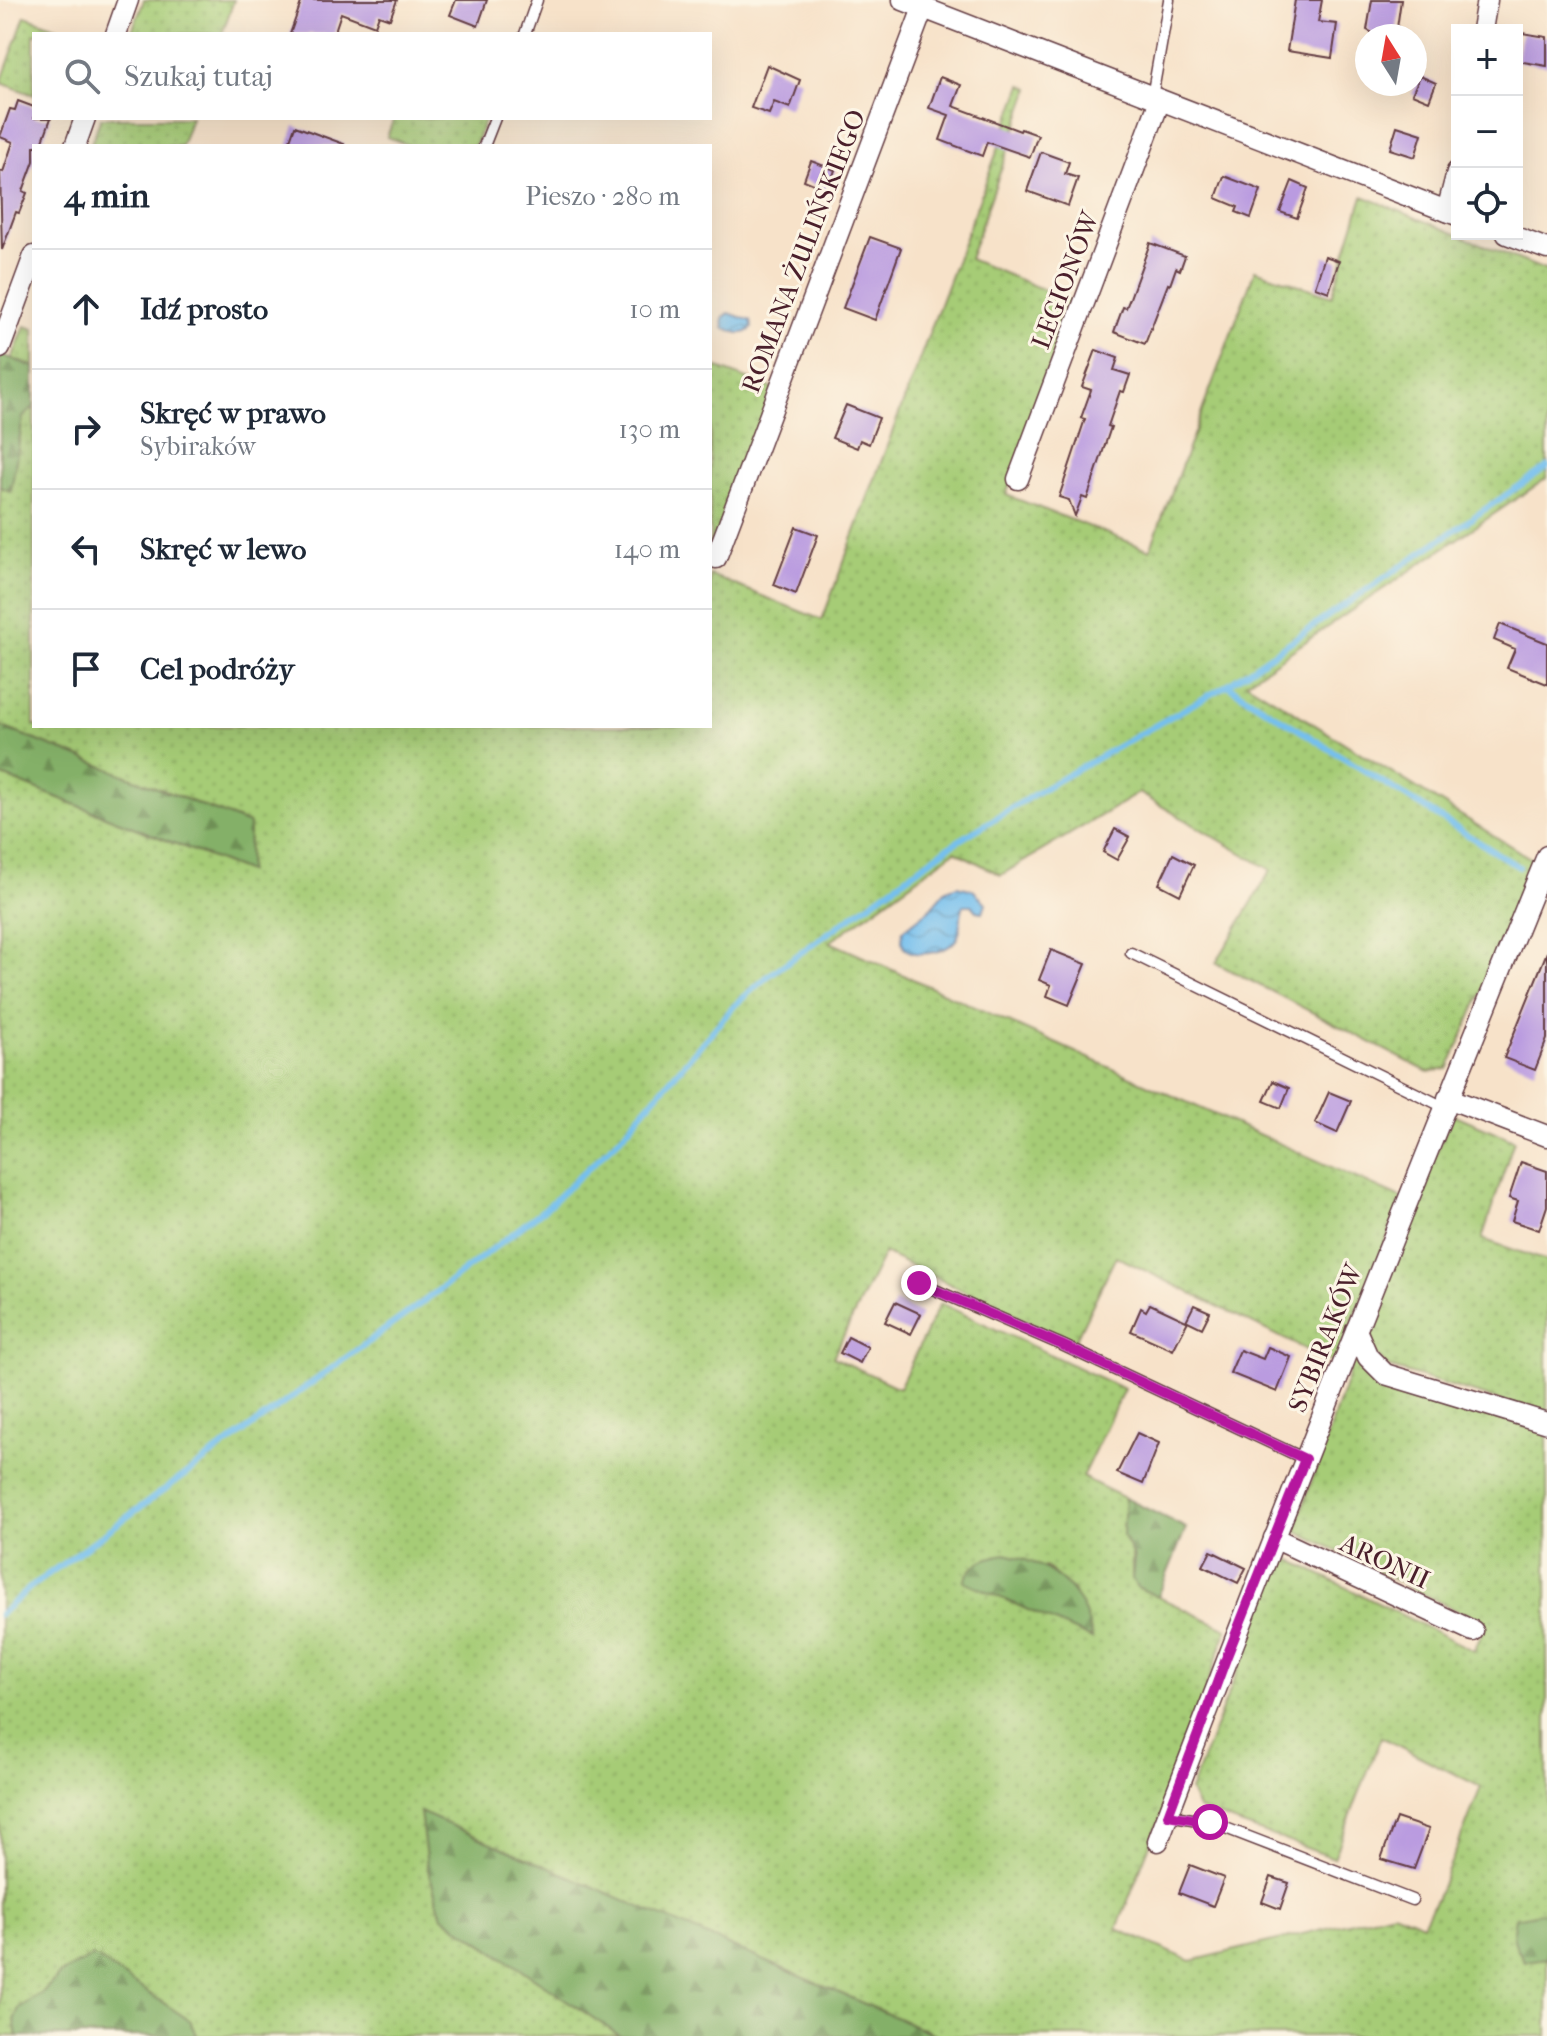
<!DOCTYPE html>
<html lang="pl">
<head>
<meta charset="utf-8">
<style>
  body { margin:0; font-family:"IM FELL French Canon",serif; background:#f2f2f3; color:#1f2937 }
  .controls { position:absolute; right:24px; top:24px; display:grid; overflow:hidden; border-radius:0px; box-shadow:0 8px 32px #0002 }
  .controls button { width:72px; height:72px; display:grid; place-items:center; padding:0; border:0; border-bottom:2px solid #e0e1e3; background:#fff; color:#1f2937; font:40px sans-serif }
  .compass { position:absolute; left:1355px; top:24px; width:72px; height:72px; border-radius:50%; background:#fff; box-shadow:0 8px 32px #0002; rotate:349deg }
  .stop { position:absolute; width:24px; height:24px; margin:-18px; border:6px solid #b5179e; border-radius:50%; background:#fff }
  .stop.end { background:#b5179e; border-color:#fff; box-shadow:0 2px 8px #0008 }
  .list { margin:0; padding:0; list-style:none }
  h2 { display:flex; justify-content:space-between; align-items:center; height:104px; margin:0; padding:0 32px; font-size:34px }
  h2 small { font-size:26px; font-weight:400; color:#747a83 }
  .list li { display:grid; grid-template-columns:52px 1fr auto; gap:24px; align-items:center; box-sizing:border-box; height:120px; padding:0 32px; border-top:2px solid #e0e1e3 }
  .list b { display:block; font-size:30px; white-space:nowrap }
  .list p { margin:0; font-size:26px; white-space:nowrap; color:#747a83 }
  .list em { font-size:26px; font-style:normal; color:#747a83 }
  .icon { flex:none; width:44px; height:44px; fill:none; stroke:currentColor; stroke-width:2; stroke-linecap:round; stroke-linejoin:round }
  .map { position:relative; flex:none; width:1547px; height:2036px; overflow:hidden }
  .search { position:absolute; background:#fff; box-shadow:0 8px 32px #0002; left:32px; top:32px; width:680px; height:88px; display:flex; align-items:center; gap:20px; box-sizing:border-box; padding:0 28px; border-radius:0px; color:#747a83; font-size:30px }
  .panel { position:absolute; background:#fff; box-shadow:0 8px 32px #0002; left:32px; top:144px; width:680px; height:584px; border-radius:0px }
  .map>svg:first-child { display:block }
</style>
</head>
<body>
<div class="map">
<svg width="1547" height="2036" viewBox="0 0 1547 2036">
  <defs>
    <pattern id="grass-dots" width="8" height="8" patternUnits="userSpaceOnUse" patternTransform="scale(2)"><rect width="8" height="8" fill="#a6cc76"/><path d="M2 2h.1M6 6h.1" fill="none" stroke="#90af66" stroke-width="1.8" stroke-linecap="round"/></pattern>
    <pattern id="forest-firs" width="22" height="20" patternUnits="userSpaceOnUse" patternTransform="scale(2)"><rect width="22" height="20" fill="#84b067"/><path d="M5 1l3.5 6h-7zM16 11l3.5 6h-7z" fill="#6e8f55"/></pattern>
    <pattern id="water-waves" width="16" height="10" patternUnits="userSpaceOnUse" patternTransform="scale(2)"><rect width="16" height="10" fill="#75bfee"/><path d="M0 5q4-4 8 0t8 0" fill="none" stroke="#629bc1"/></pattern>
  </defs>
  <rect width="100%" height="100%" fill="#fcf5e5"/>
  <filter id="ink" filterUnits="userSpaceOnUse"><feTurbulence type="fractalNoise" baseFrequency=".0125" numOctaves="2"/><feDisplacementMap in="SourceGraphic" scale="16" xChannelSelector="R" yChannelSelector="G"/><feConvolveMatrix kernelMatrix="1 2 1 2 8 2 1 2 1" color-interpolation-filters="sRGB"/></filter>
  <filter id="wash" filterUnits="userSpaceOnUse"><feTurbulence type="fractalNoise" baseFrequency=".006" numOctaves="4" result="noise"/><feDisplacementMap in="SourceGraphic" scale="32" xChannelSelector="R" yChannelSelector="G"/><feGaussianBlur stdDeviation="1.8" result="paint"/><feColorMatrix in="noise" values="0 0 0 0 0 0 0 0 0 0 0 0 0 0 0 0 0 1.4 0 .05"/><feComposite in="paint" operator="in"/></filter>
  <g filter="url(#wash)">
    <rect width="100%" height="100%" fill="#f7e2c9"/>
    <!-- grass -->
    <g fill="url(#grass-dots)" stroke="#787650" stroke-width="2" fill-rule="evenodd">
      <path d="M144,0H234L222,34H131Z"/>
      <path d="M25,16L75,34H34V95L1,83Z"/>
      <path d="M1022,85L1030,88L969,259L1076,303L1006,495L1150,550L1255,270L1332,296L1363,196L1547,271V478L1246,682L1533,860L1524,896L1448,1069L1428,1072L1216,963L1271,870L1139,793L1001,875L955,851L830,942L1403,1199L1335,1364L1116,1256L1074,1343L884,1253L833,1357L899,1388L940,1303L1124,1389L1082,1477L1125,1498L1123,1536L1132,1550V1579L1137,1587L1227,1629L1164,1808L1117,1929L1191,1961L1393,1912L1423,1924L1437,1898L1481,1787L1381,1737L1334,1858L1198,1809L1190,1791L1283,1556L1474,1651L1486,1625L1295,1530L1358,1347L1373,1379L1547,1432V1905L1545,1912L1515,1919L1525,1961L1547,1958V2036H939L421,1813L427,1866L442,1916L620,2036H197L196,2032L60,1974C54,1980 48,1988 41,1994C22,2010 11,2007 17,2036H0V775L248,872L249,824L0,726V487L10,491L23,417L34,407V726H710V575L822,620ZM1046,1567L1073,1590L1092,1638L965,1581Z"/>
      <path d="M101,118H191L181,146H90Z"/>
      <path d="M394,118H485L475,146H411L387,137Z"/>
      <path d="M25,326L34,329V367L12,359Z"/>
      <path d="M710,365L774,389L710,557Z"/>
      <path d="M1453,1114L1514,1140L1482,1239L1547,1261V1415L1388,1367L1376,1355L1363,1325Z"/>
    </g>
    <!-- forest -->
    <g fill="url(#forest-firs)" stroke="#676849" stroke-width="2">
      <path d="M0,354L34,367V407L23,417L11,491L0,487Z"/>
      <path d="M0,726L249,824L248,872L0,775Z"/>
      <path d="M1125,1498L1186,1528L1158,1597L1137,1587L1132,1579L1134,1558L1123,1536Z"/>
      <path d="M1005,1554C1051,1564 1085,1590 1092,1639L964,1581C973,1562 985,1558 1005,1554Z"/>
      <path d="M420,1812L939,2036H620L442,1916L427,1866Z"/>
      <path d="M1547,1905V1958L1525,1961C1515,1946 1510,1937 1515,1918L1545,1912Z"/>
      <path d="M93,1956L189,2020L197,2036H17L14,2020L19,2008L41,1994L60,1974Z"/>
    </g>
    <!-- water -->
    <g fill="url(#water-waves)" stroke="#606f8c" stroke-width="2">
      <path d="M729,313L751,321L752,328C744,337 733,332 724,328L723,318Z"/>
      <path d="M958,886L973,890L986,903L983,912L977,911L972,905H964C959,915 962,926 958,936C950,953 919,958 905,949L902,941L903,930L929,910L946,890Z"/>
    </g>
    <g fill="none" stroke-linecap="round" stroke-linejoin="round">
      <!-- stream -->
      <g stroke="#75bfee" stroke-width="6">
        <path d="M1227,685L1519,867"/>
        <path d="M0,1614L32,1586L427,1299L546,1208L619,1139L735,1005L768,976L950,846L1046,787L1227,685L1547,467"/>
      </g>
    </g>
    <g id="blocks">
      <!-- building -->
      <g fill="#ba9be0">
        <path d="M302,0H397L390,19L379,15L375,26L341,13L334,34H290Z"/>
        <path d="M456,0H487L478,26L450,15Z"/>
        <path d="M1295,0H1322L1318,22L1337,24L1332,58L1287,51Z"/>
        <path d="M1372,0H1401L1397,28L1378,36L1367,30Z"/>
        <path d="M1522,33L1547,37V66L1517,61Z"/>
        <path d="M767,65L800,80L790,108L774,102L769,114L751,108Z"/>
        <path d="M1420,76L1436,83L1429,101L1412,94Z"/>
        <path d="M940,77L961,85L953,106L1020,131L1021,129L1038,135L1030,157L987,142L982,156L940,140L949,115L929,108Z"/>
        <path d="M18,101L34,107V118H51L41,146H34V161L23,191L27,193L19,213L16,212L2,250L0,171L3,172L13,142L0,137L10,109L15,110Z"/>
        <path d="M295,126L344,144L343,146H288Z"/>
        <path d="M1397,126L1422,134L1415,157L1390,149Z"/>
        <path d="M1041,152L1069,162L1065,174L1078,178L1068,206L1027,191Z"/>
        <path d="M811,161L835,170L828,190L804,180Z"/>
        <path d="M1224,176L1261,190L1251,218L1236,212L1238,207L1216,198Z"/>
        <path d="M1292,181L1308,188L1297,218L1280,212Z"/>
        <path d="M870,237L901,248L875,320L843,308Z"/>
        <path d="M1150,243L1185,256L1180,270L1176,268L1170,285L1168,284L1145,344L1114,332L1123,307L1126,308L1130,298Z"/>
        <path d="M1325,256L1339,261L1329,292L1315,287Z"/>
        <path d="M1096,350L1118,358L1114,370L1130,375L1124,392L1120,391L1108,426L1111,427L1087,499L1082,497L1075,516L1069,500L1059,497L1085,419L1081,418L1091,390L1082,387Z"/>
        <path d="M846,405L879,418L869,444L860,440L857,448L832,438Z"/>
        <path d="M796,527L818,535L796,594L774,585Z"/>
        <path d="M1500,624L1547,643V684L1507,668L1515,649L1494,640Z"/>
        <path d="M1115,829L1130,837L1117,860L1103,852Z"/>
        <path d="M1173,854L1194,865L1180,895L1159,884Z"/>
        <path d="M1051,950L1086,964L1069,1005L1047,996L1051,985L1039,980Z"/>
        <path d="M1547,952V1039L1535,1070L1504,1058Z"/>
        <path d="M1273,1081L1289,1088L1281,1108L1264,1101Z"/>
        <path d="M1329,1092L1351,1101L1337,1133L1315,1123Z"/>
        <path d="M1521,1162L1547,1171V1206L1539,1230L1512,1221L1518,1201L1509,1198Z"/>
        <path d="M895,1302L921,1314L911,1334L885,1322Z"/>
        <path d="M1150,1304L1186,1321L1194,1305L1210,1312L1202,1328L1188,1321L1173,1350L1131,1331L1141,1308L1146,1311Z"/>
        <path d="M848,1337L868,1347L860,1363L840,1353Z"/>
        <path d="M1268,1347L1291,1357L1277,1392L1230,1373L1240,1350L1263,1359Z"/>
        <path d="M1137,1433L1159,1443L1143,1484L1117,1473Z"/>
        <path d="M1211,1551L1246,1568L1238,1583L1203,1566Z"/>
        <path d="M1396,1818L1429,1829L1414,1869L1381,1859Z"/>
        <path d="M1190,1865L1224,1878L1213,1906L1179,1893Z"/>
        <path d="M1271,1877L1289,1883L1280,1909L1262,1902Z"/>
      </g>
    </g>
  </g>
  <g filter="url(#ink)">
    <use href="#blocks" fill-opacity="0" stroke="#643c43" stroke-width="2"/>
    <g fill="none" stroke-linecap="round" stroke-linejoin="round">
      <defs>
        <g id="service">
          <path d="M525,34L537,0"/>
          <path d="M1152,97L1169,0"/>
          <path d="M484,146L495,118"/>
          <path d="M1131,953L1444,1107"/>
          <path d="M919,1283L1062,1345L1305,1459"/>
          <path d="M1168,1815L1210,1822L1412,1900"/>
        </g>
        <g id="minor">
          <path d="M903,0L1457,215"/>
          <path d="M1482,30L1487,0"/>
          <path d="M116,34L128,0"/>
          <path d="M75,146L85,118"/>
          <path d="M1447,211L1457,172"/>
          <path d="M1507,234L1547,249"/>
          <path d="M0,348L34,256"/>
          <path d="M1018,479L1160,100"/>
          <path d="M716,558L923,8"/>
          <path d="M1448,1098L1547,1136"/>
          <path d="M1356,1330L1368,1357L1385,1374L1547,1423"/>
          <path d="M1274,1538L1473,1631"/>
          <path d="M1158,1841C1283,1511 1414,1183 1547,856"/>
        </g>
      </defs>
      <!-- service casing -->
      <use href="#service" stroke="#643c43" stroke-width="13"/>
      <!-- minor casing -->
      <use href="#minor" stroke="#643c43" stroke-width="23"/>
      <!-- service -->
      <use href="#service" stroke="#fff" stroke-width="10"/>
      <!-- minor -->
      <use href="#minor" stroke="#fff" stroke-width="20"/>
    </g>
  </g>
  <g fill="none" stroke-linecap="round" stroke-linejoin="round" filter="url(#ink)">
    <!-- route -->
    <path stroke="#b5179e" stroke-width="10" d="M919,1283L1062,1345L1305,1459L1227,1656L1168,1815L1210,1822"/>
  </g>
  <g text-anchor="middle" stroke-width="6" stroke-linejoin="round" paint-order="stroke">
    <!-- street labels -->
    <g font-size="26" fill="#4a1f2b" stroke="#fcf5e5">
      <text transform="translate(803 251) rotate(-69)" y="9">ROMANA ŻULIŃSKIEGO</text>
      <text transform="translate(1065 280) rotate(-69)" y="9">LEGIONÓW</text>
      <text transform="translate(1325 1338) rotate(-68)" y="9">SYBIRAKÓW</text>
      <text transform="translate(1385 1561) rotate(25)" y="9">ARONII</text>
    </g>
  </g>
</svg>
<div class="controls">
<button>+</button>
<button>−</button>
<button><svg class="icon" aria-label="locate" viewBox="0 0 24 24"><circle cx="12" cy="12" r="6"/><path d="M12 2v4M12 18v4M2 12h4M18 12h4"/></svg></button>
</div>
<svg class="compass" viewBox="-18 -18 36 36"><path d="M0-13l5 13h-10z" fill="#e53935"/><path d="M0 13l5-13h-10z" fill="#747a83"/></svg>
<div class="stop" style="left:1210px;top:1822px"></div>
<div class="stop end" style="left:919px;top:1283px"></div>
<div class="search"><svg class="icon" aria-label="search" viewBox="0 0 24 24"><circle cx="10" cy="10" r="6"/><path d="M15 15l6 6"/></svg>Szukaj tutaj</div>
<section class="panel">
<h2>4 min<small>Pieszo · 280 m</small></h2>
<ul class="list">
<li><svg class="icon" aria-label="ahead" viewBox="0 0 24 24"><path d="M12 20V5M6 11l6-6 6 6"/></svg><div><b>Idź prosto</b></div><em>10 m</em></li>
<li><svg class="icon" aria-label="right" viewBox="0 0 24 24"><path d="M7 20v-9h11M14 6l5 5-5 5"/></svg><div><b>Skręć w prawo</b><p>Sybiraków</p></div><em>130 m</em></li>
<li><svg class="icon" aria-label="left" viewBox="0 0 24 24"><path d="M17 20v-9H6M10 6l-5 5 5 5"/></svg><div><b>Skręć w lewo</b></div><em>140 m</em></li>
<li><svg class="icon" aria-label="arrive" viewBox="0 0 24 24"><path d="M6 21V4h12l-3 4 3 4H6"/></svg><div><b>Cel podróży</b></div></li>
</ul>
</section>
</div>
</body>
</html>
